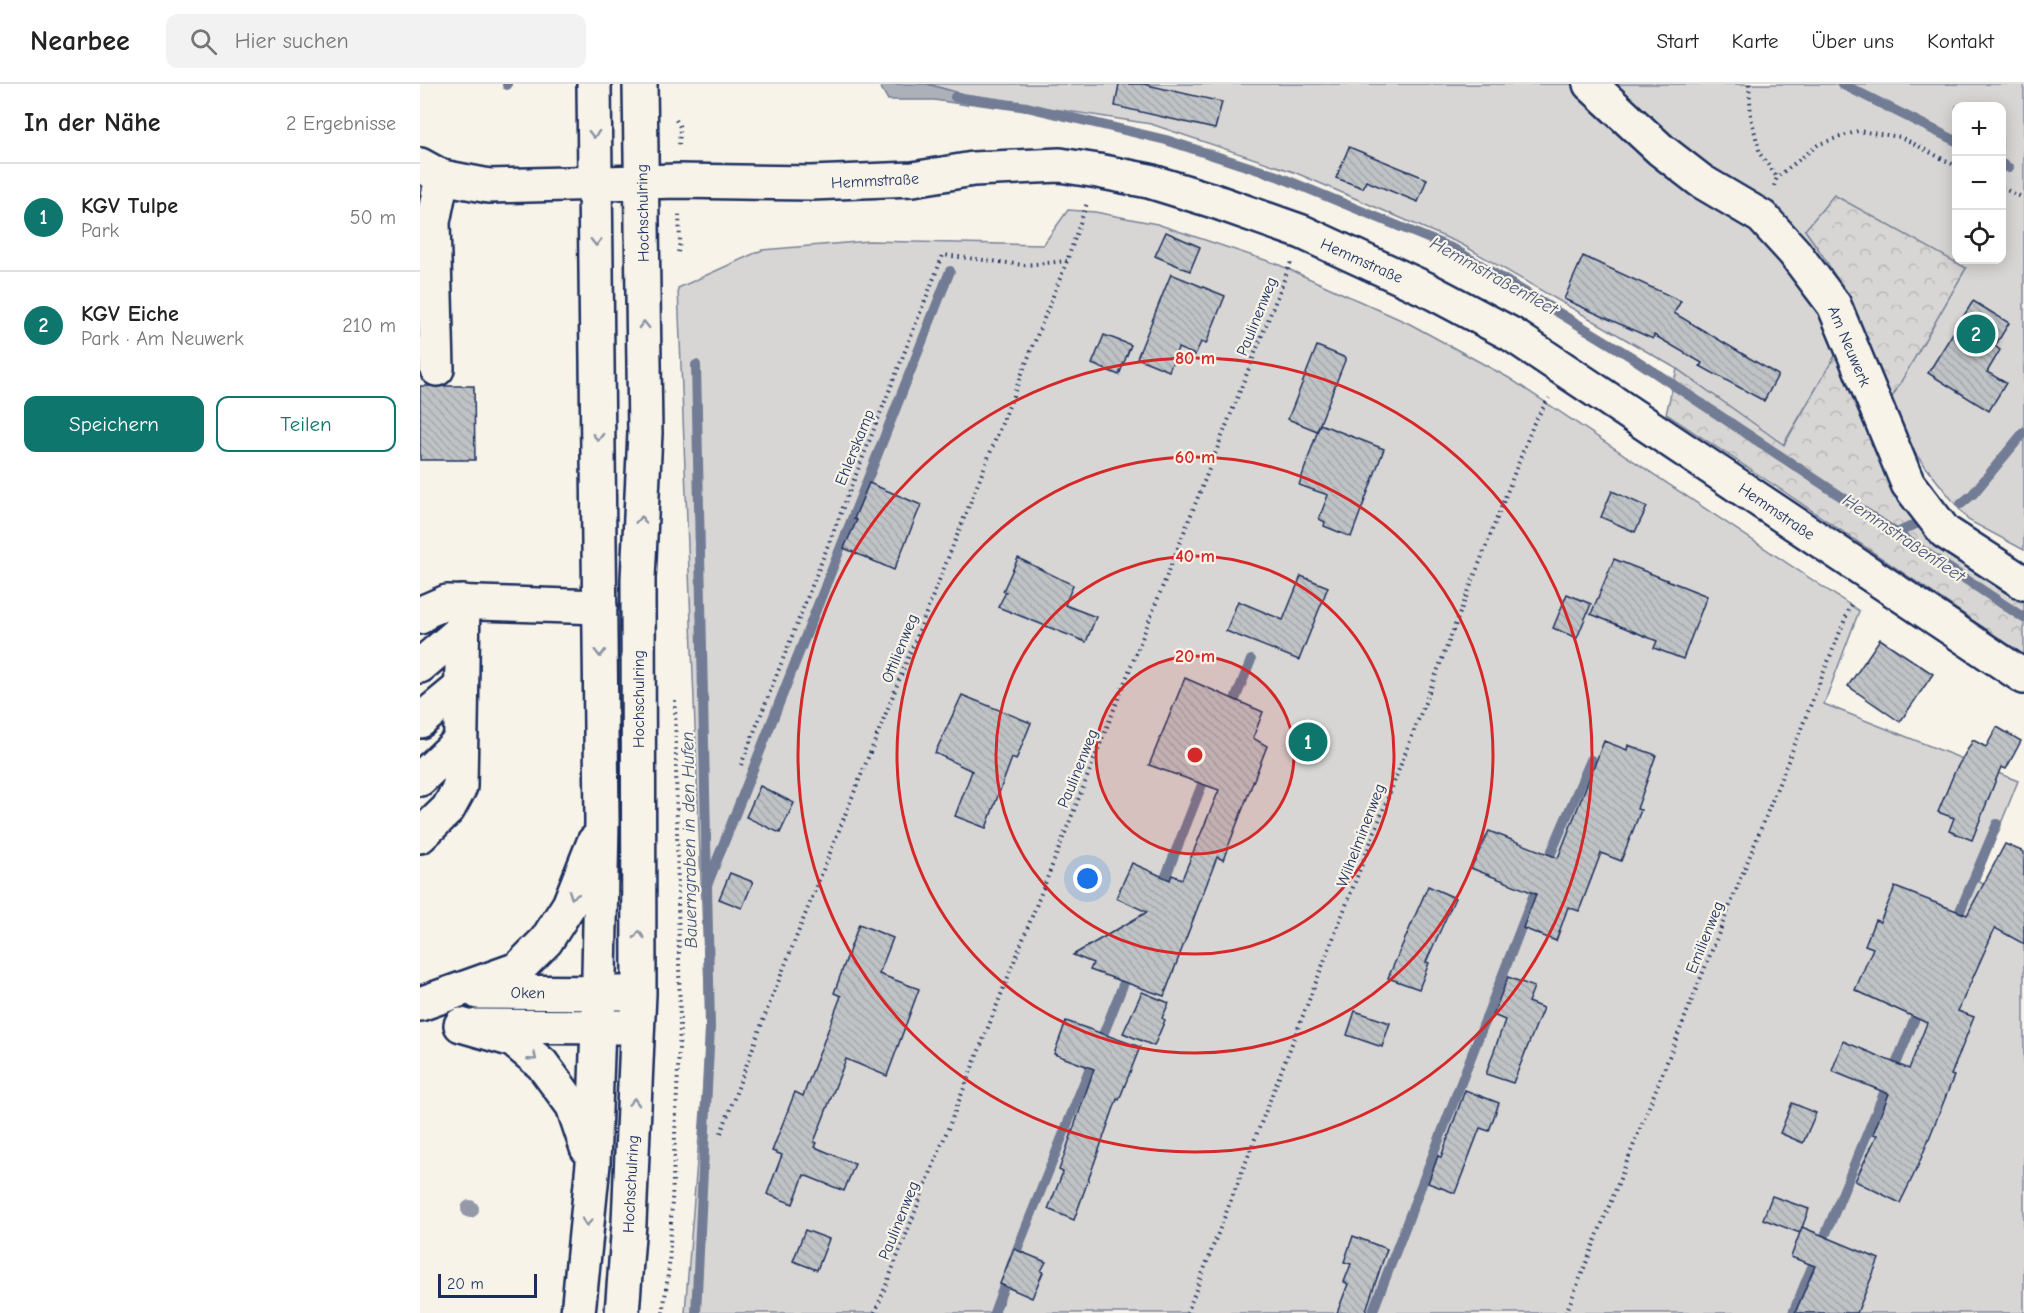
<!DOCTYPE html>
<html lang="de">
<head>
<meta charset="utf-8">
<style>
  body { margin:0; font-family:"Comic Neue",sans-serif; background:#f2f2f2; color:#222 }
  .controls { position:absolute; right:18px; top:18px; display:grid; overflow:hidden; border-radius:12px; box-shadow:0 3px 15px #0003 }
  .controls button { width:54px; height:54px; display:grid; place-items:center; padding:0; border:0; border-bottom:2px solid #e0e0e0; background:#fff; color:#222; font:30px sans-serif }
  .scale { position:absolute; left:18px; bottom:15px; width:99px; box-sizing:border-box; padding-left:6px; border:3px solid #1b2f5e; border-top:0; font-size:16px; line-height:21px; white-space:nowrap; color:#1b2f5e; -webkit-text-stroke:4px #f7f3e8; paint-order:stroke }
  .you { position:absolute; left:668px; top:795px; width:21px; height:21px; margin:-15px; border:4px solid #fff; border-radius:50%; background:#1a73e8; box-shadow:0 0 0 9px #1a73e833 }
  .badge { display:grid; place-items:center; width:39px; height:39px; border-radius:50%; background:#0f766e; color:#fff; font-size:20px; font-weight:700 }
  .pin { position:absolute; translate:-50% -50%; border:3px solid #fff; box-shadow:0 2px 6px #0006 }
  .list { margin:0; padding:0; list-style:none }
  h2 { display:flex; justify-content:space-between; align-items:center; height:78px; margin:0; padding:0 24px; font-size:26px }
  h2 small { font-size:20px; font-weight:400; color:#767676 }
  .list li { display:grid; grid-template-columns:39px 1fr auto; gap:18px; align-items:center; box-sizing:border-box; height:108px; padding:0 24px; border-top:2px solid #e0e0e0 }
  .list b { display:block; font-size:22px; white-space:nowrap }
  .list p { margin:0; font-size:20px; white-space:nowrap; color:#767676 }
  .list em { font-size:20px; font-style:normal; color:#767676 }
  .actions { display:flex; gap:12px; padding:18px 24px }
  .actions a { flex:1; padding:14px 0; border:2px solid #0f766e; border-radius:12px; text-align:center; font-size:21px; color:#0f766e }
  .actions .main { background:#0f766e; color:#fff }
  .icon { flex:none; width:33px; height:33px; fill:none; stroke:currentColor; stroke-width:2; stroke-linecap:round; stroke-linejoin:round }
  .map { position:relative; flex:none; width:1604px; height:1229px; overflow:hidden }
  header { display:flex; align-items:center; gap:36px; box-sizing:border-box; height:84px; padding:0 30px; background:#fff; border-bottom:2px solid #e0e0e0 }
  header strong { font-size:28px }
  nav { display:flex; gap:33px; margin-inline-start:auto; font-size:21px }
  .search { width:420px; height:54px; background:#f2f2f2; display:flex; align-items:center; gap:15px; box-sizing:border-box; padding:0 21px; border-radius:12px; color:#767676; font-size:22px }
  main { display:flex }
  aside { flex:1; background:#fff }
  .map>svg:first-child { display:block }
</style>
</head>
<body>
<header>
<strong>Nearbee</strong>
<div class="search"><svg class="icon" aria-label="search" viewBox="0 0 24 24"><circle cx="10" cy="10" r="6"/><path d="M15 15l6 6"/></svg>Hier suchen</div>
<nav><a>Start</a><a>Karte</a><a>Über uns</a><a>Kontakt</a></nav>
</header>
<main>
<aside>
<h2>In der Nähe<small>2 Ergebnisse</small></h2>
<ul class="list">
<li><span class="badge">1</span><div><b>KGV Tulpe</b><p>Park</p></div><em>50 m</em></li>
<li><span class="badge">2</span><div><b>KGV Eiche</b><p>Park · Am Neuwerk</p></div><em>210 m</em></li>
</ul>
<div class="actions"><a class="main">Speichern</a><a>Teilen</a></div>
</aside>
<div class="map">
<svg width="1604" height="1229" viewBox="0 0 1604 1229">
  <defs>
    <pattern id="forest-crowns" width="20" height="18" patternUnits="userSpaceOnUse" patternTransform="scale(1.5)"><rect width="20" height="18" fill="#d7d6d4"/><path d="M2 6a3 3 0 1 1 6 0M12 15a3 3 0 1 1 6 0" fill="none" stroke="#b8b8b8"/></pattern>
    <pattern id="building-back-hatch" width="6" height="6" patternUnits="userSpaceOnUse" patternTransform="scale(1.5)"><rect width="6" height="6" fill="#c0c3c5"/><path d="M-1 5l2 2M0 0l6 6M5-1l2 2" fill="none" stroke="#a4a8ac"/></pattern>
  </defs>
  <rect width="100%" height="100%" fill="#f7f3e8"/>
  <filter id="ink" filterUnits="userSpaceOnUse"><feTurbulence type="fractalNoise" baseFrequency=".0167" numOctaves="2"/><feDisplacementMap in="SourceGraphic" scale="12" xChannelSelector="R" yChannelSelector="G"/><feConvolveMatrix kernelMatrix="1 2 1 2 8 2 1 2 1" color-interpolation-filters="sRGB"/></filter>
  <g filter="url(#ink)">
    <!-- green -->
    <g fill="#d7d6d4" stroke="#798299" stroke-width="1.5" fill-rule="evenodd">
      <path d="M507,0H1604V466L1548,436L1494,368L1471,315L1546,184L1385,146L1406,175L1443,244L1421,262L1363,361L1257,285L1041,160L874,88L731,40L550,12ZM1536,22H1582V176H1536Z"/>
      <path d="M648,126L675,128L737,140L857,180L990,240L1089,294L1439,527L1404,620L1598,697L1558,797L1604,825V1229H265L287,951L258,204L342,166L449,157L623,161Z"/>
    </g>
    <!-- forest -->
    <g fill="url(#forest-crowns)" stroke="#798299" stroke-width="1.5">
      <path d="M1414,111L1546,184L1471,315C1447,253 1425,200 1385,146Z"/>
      <path d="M1421,261L1450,346L1604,511V571L1357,403L1246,330L1257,285L1364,361Z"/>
    </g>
    <!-- water -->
    <path fill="#acb0b9" stroke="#727c95" stroke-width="1.5" d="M459,0H507L550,12L547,21L514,16H468Z"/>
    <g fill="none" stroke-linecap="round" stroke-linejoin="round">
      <!-- stream -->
      <g stroke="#727c95" stroke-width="10">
        <path d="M1422,0L1536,57"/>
        <path d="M87,1V0"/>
        <path d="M535,13L607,23L746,56L857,92L1034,165L1210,272L1604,534"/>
        <path d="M1582,80L1589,84"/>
        <path d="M276,281L290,943L276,1229"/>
        <path d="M1541,420L1553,410L1604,348"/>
        <path d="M1477,449L1498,439"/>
        <path d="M810,628L831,576"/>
        <path d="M1125,783L1171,676"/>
        <path d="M288,799L530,187"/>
        <path d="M740,807L787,688"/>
        <path d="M1534,841L1577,740"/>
        <path d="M574,1229L597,1166L709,886"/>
        <path d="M952,1229L1119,797"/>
        <path d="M1373,1229L1500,922"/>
      </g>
    </g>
    <!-- building -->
    <g fill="url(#building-back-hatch)" stroke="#1b2f5e" stroke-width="1.5">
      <path d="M699,0H723L802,18L795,45L695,22Z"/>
      <path d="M929,63L1007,95L998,118L946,97L943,104L916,94Z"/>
      <path d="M746,148L780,163L770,187L735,172Z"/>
      <path d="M1163,172L1261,217L1254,229L1358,291L1344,317L1280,282L1282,279L1234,251L1233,255L1144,215Z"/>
      <path d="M751,190L805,212L786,260L781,258L775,271L758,264L749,287L717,274Z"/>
      <path d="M1553,217L1589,239L1575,262L1580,266L1567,288L1586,299L1569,327L1508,289Z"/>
      <path d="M684,251L711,261L699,291L672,280Z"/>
      <path d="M897,262L926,274L897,347L868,335Z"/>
      <path d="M0,302H54L55,376H0Z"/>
      <path d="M900,340L964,365L931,453L904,442L905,438L899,435L908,411L879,401Z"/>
      <path d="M449,399L501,421L474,486L424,464L437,436L434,435Z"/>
      <path d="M1192,407L1227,423L1215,448L1181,433Z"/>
      <path d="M598,474L653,501L645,521L676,533L666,558L578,523L586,508L583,507Z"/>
      <path d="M1194,475L1287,512L1263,575L1234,564L1237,557L1171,530Z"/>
      <path d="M881,492L908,503L879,576L806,547L818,517L863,536Z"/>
      <path d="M1147,510L1171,520L1157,554L1133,544Z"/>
      <path d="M1460,555L1513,590L1480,638L1428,602Z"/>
      <path d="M765,594L843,628L833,654L847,662L803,776L797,773L744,912L670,886L673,879L653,871L727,828L696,814L712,779L750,796L752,791L762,795L799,706L729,681Z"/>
      <path d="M542,611L611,639L596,676L592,674L566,744L535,732L552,687L515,669Z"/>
      <path d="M1577,643L1601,657L1586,685L1581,683L1552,756L1529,747L1534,734L1518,728L1535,687L1553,656L1566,663Z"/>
      <path d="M1184,657L1207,666L1208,661L1236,671L1217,725L1221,726L1201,777L1181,769L1159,827L1148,823L1136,857L1103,844L1116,810L1051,784L1069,747L1138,774Z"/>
      <path d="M340,702L374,719L360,749L326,733Z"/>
      <path d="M1585,760L1604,768V860L1575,844L1538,927L1554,933L1531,991L1534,992L1498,1082L1480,1119L1435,1097L1457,1051L1453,1050L1469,1010L1412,987L1423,957L1489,985L1507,939L1435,906L1453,864L1445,861L1455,836L1460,838L1475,803L1547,831Z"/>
      <path d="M310,789L333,798L322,824L299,815Z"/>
      <path d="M1008,802L1035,814L1006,878L1009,879L999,905L968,894Z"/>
      <path d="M439,840L473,854L459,890L499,905L467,992L426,975L394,1058L397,1059L395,1063L435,1080L424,1107L384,1091L373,1120L347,1110L362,1071L352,1067L375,1008L383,1012L421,912L414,909Z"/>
      <path d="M1088,893L1114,903L1108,918L1123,924L1093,999L1066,990L1085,936L1073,931Z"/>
      <path d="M722,908L749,919L742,934L745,936L734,962L703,949Z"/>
      <path d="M935,927L970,939L962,963L927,951Z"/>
      <path d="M646,937L720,963L699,1016L697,1015L654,1136L628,1125L643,1088L639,1086L674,985L634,970Z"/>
      <path d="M1045,1006L1079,1019L1069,1047L1060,1044L1035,1109L1008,1099L1018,1072L1021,1073Z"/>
      <path d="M1372,1019L1396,1029L1383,1059L1360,1049Z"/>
      <path d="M1352,1112L1389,1125L1380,1149L1343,1135Z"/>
      <path d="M1382,1143L1459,1175L1437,1229H1375L1395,1182L1371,1173Z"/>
      <path d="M385,1146L409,1155L397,1186L373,1177Z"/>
      <path d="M933,1152L967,1165L945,1229H917L928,1200L924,1198L931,1180L924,1178Z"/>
      <path d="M594,1165L626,1178L621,1187L623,1188L612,1214L580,1200Z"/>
    </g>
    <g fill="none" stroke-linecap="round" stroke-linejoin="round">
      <defs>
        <g id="minor">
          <path d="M174,0L182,737L178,943"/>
          <path d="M1170,0L1241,66L1281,97L1342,133L1374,168L1414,221L1488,400L1525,448L1604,499"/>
          <path d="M0,81L22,93L69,102L258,97L391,99L493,95L553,85L640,81L678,87L729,97L794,117L882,148L1008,206L1091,250L1604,593"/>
          <path d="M17,285L13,138L22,93"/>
          <path d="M0,533L6,527L27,518L180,523"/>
          <path d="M0,582L42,546"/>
          <path d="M0,637L41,603"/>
          <path d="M0,695L40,657"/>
          <path d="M0,752L28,725L40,703L43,518"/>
          <path d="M58,908L202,909"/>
          <path d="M0,920L98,885L126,857L149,821L174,758"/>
          <path d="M57,942L200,943"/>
          <path d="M202,1229L209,1139L219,909L218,495L225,349L220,0"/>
        </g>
        <g id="highway">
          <path d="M41,941L93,956L122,980L153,1022L167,1064"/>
          <path d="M158,1229L173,1080L178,943"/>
        </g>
      </defs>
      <!-- minor casing -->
      <use href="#minor" stroke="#1b2f5e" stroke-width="38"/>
      <!-- highway casing -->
      <use href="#highway" stroke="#1b2f5e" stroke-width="38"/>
      <!-- path -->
      <g stroke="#1b2f5e" stroke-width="4" stroke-dasharray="1.5 4.5" stroke-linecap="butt">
        <path d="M1329,0L1331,33L1340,70L1357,93"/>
        <path d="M256,36L260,43L259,63"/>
        <path d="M1354,102L1357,93L1399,60L1438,47L1481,53L1536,82"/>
        <path d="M1582,104L1604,114"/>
        <path d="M258,168L260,158L259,130"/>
        <path d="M321,681L523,171L604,181L647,177"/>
        <path d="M301,1049L347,926L647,177L667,119"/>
        <path d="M243,1229L249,1183L260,942L255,615"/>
        <path d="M455,1229L871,178"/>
        <path d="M767,1229L1114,339L1129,314"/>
        <path d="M1146,1229L1432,518"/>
      </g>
      <!-- minor -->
      <use href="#minor" stroke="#f7f3e8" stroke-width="33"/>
      <!-- highway -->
      <use href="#highway" stroke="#f7f3e8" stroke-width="33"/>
    </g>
    <!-- trees -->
    <circle fill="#9399a9" cx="50" cy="1125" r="9"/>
    <!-- one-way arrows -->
    <defs><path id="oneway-chevron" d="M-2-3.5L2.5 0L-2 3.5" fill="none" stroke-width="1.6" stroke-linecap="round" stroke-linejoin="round" transform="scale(1.5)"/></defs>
    <g stroke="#8991a3">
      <use href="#oneway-chevron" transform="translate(174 50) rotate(89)"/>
      <use href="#oneway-chevron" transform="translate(176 158) rotate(89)"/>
      <use href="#oneway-chevron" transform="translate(224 241) rotate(-91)"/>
      <use href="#oneway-chevron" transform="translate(178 353) rotate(89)"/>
      <use href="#oneway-chevron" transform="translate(221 436) rotate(-87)"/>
      <use href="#oneway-chevron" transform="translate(180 569) rotate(89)"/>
      <use href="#oneway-chevron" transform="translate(153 811) rotate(111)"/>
      <use href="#oneway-chevron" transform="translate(219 851) rotate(-90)"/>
      <use href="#oneway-chevron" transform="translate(113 973) rotate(39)"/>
      <use href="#oneway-chevron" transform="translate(214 1018) rotate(-87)"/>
      <use href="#oneway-chevron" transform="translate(167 1138) rotate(95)"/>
    </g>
  </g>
  <!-- distance rings -->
  <circle cx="775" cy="671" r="99" fill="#d62828" fill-opacity=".12"/>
  <g fill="none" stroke="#d62828" stroke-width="3">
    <circle cx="775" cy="671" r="99"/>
    <circle cx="775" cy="671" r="199"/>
    <circle cx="775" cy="671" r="298"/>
    <circle cx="775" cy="671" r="397"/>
  </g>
  <g text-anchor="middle" stroke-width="4.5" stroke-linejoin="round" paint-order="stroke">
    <!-- street labels -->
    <g font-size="16" fill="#1b2f5e" stroke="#f7f3e8">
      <text transform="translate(455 96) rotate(-3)" y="6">Hemmstraße</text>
      <text transform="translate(222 129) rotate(-91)" y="6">Hochschulring</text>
      <text transform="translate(942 176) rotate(24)" y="6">Hemmstraße</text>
      <text transform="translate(836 232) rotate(-68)" y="6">Paulinenweg</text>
      <text transform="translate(1430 262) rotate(67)" y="6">Am Neuwerk</text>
      <text transform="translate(434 363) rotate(-68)" y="6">Ehlerskamp</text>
      <text transform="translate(1357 427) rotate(34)" y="6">Hemmstraße</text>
      <text transform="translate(479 564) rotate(-68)" y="6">Ottilienweg</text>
      <text transform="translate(218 615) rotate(-90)" y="6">Hochschulring</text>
      <text transform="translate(657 684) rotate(-68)" y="6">Paulinenweg</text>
      <text transform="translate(940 751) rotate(-69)" y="6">Wilhelminenweg</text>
      <text transform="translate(1284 853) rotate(-68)" y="6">Emilienweg</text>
      <text transform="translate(108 908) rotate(1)" y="6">Oken</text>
      <text transform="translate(210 1100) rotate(-87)" y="6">Hochschulring</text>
      <text transform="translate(478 1136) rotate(-68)" y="6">Paulinenweg</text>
    </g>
    <!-- water labels -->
    <g font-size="18" font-style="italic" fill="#465679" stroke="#f7f3e8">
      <text transform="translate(1074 192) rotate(29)" y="6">Hemmstraßenfleet</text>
      <text transform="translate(1484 454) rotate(34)" y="6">Hemmstraßenfleet</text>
      <text transform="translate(269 756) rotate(-91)" y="6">Bauerngraben in den Hufen</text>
    </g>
  </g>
  <circle cx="775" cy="671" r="9" fill="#d62828" stroke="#f7f3e8" stroke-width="3"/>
  <g font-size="18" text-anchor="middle" font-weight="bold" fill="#d62828" stroke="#f7f3e8" stroke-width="4.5" stroke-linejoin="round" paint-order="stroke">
    <text x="775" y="280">80 m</text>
    <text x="775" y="379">60 m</text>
    <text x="775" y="478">40 m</text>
    <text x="775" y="578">20 m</text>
  </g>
</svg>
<div class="controls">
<button>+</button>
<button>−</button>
<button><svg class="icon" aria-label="locate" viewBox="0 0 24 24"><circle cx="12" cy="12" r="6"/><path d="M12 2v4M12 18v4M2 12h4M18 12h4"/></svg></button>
</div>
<div class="scale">20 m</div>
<div class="you"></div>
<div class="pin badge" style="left:888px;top:658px">1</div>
<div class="pin badge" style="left:1556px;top:250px">2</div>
</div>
</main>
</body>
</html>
